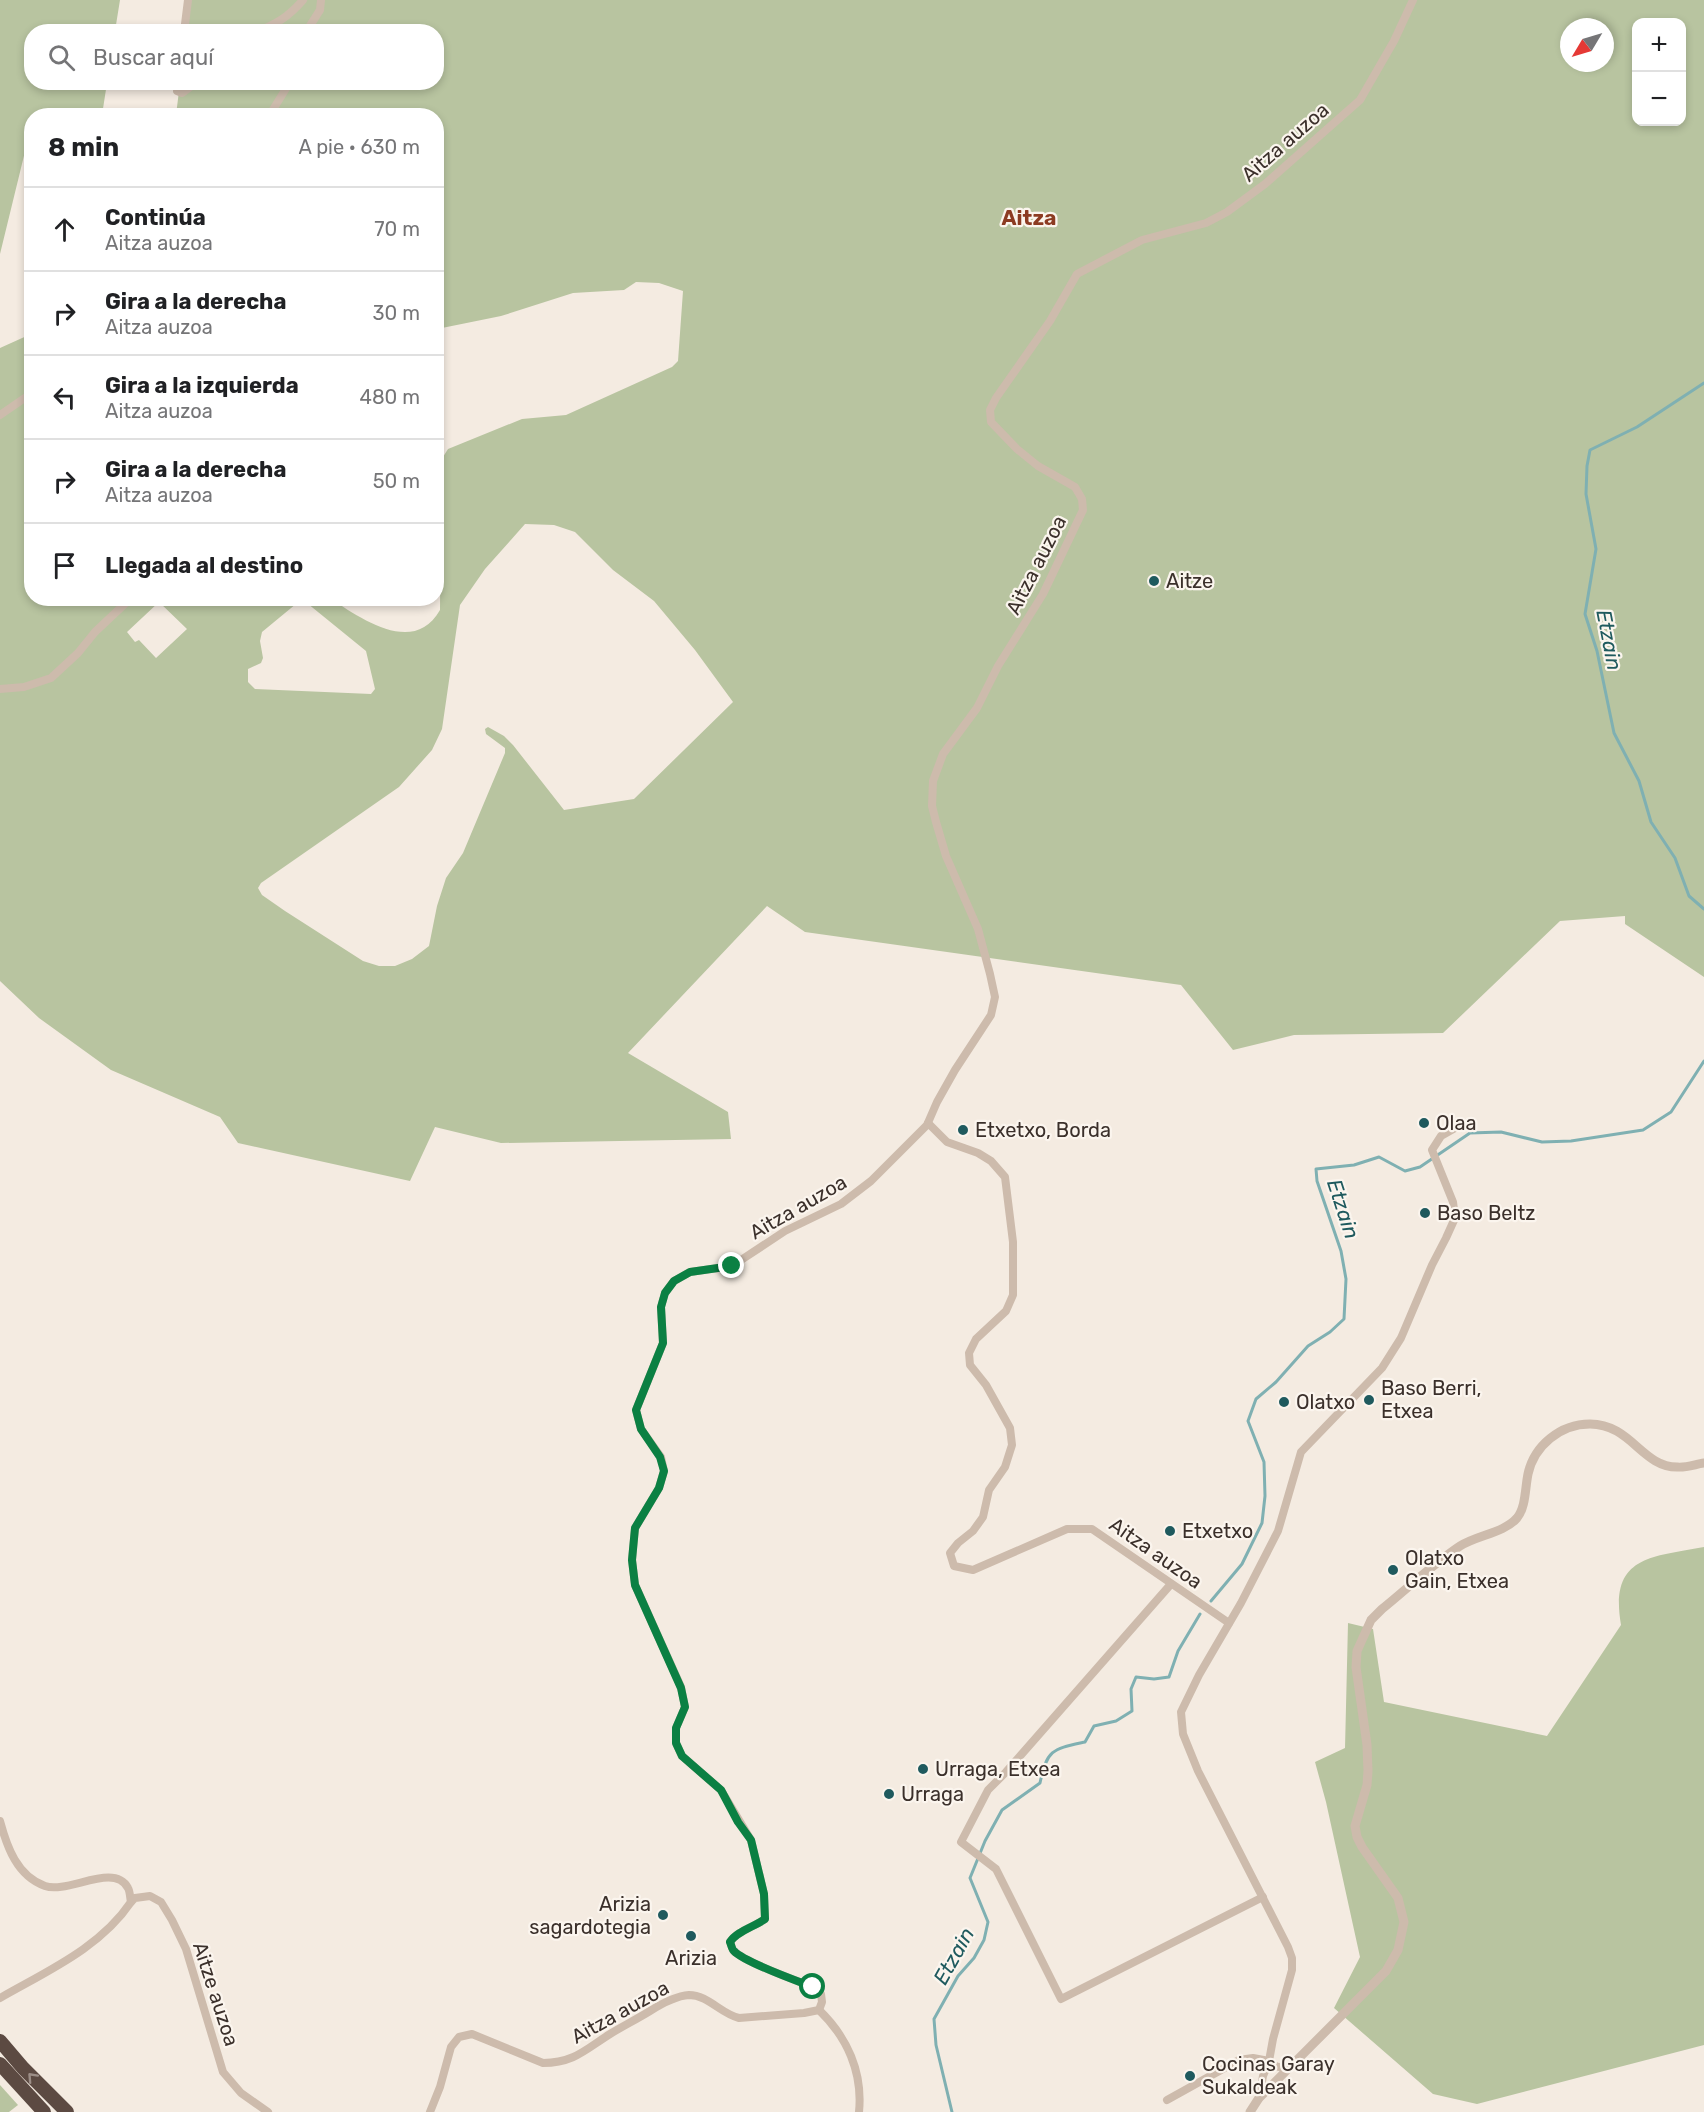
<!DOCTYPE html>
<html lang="es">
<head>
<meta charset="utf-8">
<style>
  body { margin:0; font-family:Rubik,sans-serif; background:#f2f2f2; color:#202124 }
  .controls { position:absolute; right:18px; top:18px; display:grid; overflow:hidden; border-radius:12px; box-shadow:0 3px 9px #0003 }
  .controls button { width:54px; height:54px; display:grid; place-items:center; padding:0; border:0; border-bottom:2px solid #e0e0e0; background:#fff; color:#202124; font:30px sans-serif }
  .compass { position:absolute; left:1560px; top:18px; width:54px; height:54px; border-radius:50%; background:#fff; box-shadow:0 3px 9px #0003; rotate:232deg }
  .stop { position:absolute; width:18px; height:18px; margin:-14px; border:4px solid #0b8043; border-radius:50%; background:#fff }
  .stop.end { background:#0b8043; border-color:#fff; box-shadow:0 2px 6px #0008 }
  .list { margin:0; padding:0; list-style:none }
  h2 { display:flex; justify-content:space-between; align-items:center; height:78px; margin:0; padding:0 24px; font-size:26px }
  h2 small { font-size:20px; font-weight:400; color:#757577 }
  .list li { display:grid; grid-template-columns:39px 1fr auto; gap:18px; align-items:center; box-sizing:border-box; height:84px; padding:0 24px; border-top:2px solid #e0e0e0 }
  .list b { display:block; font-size:22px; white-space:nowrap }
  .list p { margin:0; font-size:20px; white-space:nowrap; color:#757577 }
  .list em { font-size:20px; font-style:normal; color:#757577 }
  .icon { flex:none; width:33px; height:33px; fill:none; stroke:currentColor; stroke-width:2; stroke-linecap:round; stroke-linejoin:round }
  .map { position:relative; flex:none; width:1704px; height:2112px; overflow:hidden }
  .search { position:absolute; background:#fff; box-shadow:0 3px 9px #0003; left:24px; top:24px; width:420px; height:66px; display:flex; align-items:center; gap:15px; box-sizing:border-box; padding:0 21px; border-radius:24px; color:#757577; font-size:22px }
  .panel { position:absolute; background:#fff; box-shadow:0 3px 9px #0003; left:24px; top:108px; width:420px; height:498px; border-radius:24px }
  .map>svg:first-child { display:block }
</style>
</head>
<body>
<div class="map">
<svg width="1704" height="2112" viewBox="0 0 1704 2112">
  <rect width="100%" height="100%" fill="#f4ebe1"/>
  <!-- green -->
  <g fill="#b8c4a0" fill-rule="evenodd">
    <path d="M0,0H120L115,31L32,32V82L107,83L102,115L32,116L31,127L0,254Z"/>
    <path d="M190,0H1704V977L1625,924V916L1560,921L1443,1033L1294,1035L1233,1050L1181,985L805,932L767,906L628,1053L728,1112L731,1139L501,1143L435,1127L410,1181L238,1143L220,1117L111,1070L39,1018L0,981V348L31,334L32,598L331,599C362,619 414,656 440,610L441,468L443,457L448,449L522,419L566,415L672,367L678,361L683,291L659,283L636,282L624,290L573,293L501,316L437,329L436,116L176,115L180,83L436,82V32L186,31ZM1636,22H1682V122H1636ZM1569,27H1605V63H1569ZM525,524L554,525L575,532L613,570L654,601L695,650L733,702L634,799L564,810L513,745L504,736L488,727L485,729L486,734L505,748V753L463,853L446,878L437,906L429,946L412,959L395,966H379L363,961L285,911L262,895L258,888L261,883L399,787L432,750L442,729L460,605L485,569ZM302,599L366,651L375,689L371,694L255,689L248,682V669L261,663L263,658L260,641L262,632ZM159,602L187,629L156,658L139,640L135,642L127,632Z"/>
    <path d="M1704,1547V2045L1477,2104L1433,2094L1334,2008L1360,1957L1326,1802L1315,1762L1345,1748L1348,1623L1373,1629L1384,1702L1547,1736L1621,1625C1609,1556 1651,1557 1704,1547Z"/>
    <path d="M0,2085L18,2105L9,2112H0Z"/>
  </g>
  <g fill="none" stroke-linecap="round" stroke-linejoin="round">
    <!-- stream -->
    <g stroke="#7fb0b2" stroke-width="3">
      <path d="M1704,383L1637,427L1590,450L1587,466L1586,494L1596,549L1585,614L1597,651L1614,733L1639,781L1651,822L1675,858L1689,896L1704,909"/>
      <path d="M1211,1601L1242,1564L1262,1523L1265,1496L1264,1462L1248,1421L1256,1399L1276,1382L1308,1346L1330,1332L1344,1319L1346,1279L1341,1251L1317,1181L1316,1169L1354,1165L1379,1157L1405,1171L1420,1167L1470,1133L1501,1132L1542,1142L1571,1141L1643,1130L1671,1112L1704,1061"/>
      <path d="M952,2112L936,2045L934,2019L958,1976L974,1958L984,1940L988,1922L970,1878L985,1841L1002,1810L1040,1783C1047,1749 1053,1749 1085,1742L1094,1726L1116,1721L1132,1711L1131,1689L1136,1677L1154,1679L1169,1677L1178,1651L1200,1614"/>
    </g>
    <!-- minor -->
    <g stroke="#cdbbac" stroke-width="8">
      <path d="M184,32L188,0"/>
      <path d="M255,32C276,25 289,16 303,0"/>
      <path d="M306,32L320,10L321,0"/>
      <path d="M178,82L177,91L182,93L197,82"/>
      <path d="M269,116L290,82"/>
      <path d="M0,415L32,393"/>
      <path d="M0,689L24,687L51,678L78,653L95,632L131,598"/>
      <path d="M928,1123L947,1142L978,1153L991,1161L1005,1177L1013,1242V1295L1006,1311L976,1339L969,1353L970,1365L986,1385L1010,1428L1012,1445L1005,1467L989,1490L983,1517L973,1531L958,1543L950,1553L954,1566L973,1570L1067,1529H1092L1229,1623"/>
      <path d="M1171,1584L1006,1772L988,1790L961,1842L996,1869L1061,1999L1263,1897"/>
      <path d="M0,1821C7,1847 17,1876 45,1886C68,1894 114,1862 128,1888C130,1891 130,1898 131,1902C100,1948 47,1971 0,1998"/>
      <path d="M131,1902L135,1898L150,1896L161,1902L172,1920L186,1949L223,2072L241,2093L268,2112"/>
      <path d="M819,2010C847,2037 863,2072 859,2112"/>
      <path d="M1291,2067C1281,2067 1276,2069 1269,2061L1273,2039L1292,1970V1958L1288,1947L1198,1771L1183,1734L1181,1712L1199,1675L1241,1603L1278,1531L1301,1452L1382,1368L1401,1338L1432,1265L1446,1238L1455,1218L1453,1202L1432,1150L1441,1136L1455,1128"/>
      <path d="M1167,2100L1239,2060L1253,2058L1269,2061L1263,2076L1259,2098"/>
      <path d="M430,2112L440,2087L451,2047L459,2037L472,2034L543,2063C574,2063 586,2049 610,2034C623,2026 637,2019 650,2011C661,2004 675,1996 689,1995C708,1995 721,2014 739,2018L804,2013L819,2010L822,2002L821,1994L813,1987C797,1981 744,1962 734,1951C732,1950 731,1944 730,1942C737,1931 754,1927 765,1919L764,1894L751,1840L721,1790L682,1756L676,1743V1728L685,1707L681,1687L635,1585L632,1560L635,1528L659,1488L664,1471L661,1457L641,1429L636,1410L663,1343L661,1307L665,1293L674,1281L690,1272L732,1266L785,1231L841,1204L871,1181L927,1125L937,1102L955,1070L991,1015L995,997L990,974L978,929L946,856L936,822L932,806L933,781L943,754L977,708L998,666L1043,594L1083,510L1082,499L1075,487L1038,466L1017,449L991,422L990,410L996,398L1050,321L1077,274L1142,240L1206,223L1227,212L1265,184L1360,100L1394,41L1413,0"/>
    </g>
    <!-- tertiary -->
    <path stroke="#cdbbac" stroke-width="9" d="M1250,2112L1259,2098L1386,1971L1398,1950L1404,1922L1398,1898L1362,1847L1357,1837L1355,1826L1367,1785L1368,1771L1367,1745L1356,1667L1357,1651L1371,1620L1382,1609C1408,1588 1433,1564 1460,1546C1477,1535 1504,1533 1517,1518C1526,1507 1525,1488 1528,1474C1534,1446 1560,1424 1590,1424C1631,1424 1642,1467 1677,1467C1686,1468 1696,1464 1704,1463"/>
    <!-- motorway -->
    <g stroke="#5c4a42" stroke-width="14">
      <path d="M0,2041L23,2068L67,2112"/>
      <path d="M0,2064L44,2112"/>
    </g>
  </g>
  <!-- one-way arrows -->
  <defs><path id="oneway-chevron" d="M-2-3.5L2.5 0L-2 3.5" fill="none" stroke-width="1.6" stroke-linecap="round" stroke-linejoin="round" transform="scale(1.5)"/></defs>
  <use stroke="#9c8e87" href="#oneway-chevron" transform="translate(32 2077) rotate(-133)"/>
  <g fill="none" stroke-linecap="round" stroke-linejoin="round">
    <!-- route -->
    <path stroke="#0b8043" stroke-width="8" d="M732,1266L690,1272L674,1281L665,1293L661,1307L663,1343L636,1410L641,1429L660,1457L664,1471L659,1488L635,1528L632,1560L635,1585L681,1688L685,1707L676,1728V1743L682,1756L721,1790L738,1822L751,1840L764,1894L765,1919C754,1927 737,1931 730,1942C731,1944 732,1950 734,1951C744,1962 797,1981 813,1987"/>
  </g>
  <!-- markers -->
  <g fill="#1f5a5e" stroke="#fbf5ee" stroke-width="2">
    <circle cx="1154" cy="581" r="6"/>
    <circle cx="1424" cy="1123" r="6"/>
    <circle cx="963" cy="1130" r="6"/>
    <circle cx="1425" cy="1213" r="6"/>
    <circle cx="1369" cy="1400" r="6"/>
    <circle cx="1284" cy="1402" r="6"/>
    <circle cx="1170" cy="1531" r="6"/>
    <circle cx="1393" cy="1570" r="6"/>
    <circle cx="923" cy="1769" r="6"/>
    <circle cx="889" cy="1794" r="6"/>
    <circle cx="663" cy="1915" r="6"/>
    <circle cx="691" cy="1936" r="6"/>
    <circle cx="1190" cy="2076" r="6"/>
  </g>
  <g text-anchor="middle" stroke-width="4.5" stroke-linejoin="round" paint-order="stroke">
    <!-- street labels -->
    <g font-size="20" fill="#3b302b" stroke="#fbf5ee">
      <text transform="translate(1285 142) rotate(-41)" y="7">Aitza auzoa</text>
      <text transform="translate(1036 565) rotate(-63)" y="7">Aitza auzoa</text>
      <text transform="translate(798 1207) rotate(-30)" y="7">Aitza auzoa</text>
      <text transform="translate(1156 1553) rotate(35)" y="7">Aitza auzoa</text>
      <text transform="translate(216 1994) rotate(72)" y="7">Aitze auzoa</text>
      <text transform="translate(620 2012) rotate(-29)" y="7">Aitza auzoa</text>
    </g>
    <!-- poi labels -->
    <g font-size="20" fill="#3b302b" stroke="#fbf5ee" text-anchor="start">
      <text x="1166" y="588">Aitze</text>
      <text x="1436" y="1130">Olaa</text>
      <text x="975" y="1137">Etxetxo, Borda</text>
      <text x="1437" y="1220">Baso Beltz</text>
      <text x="1381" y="1395">Baso Berri,<tspan x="1381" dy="23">Etxea</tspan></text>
      <text x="1296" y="1409">Olatxo</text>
      <text x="1182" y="1538">Etxetxo</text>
      <text x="1405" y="1565">Olatxo<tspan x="1405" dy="23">Gain, Etxea</tspan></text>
      <text x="935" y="1776">Urraga, Etxea</text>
      <text x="901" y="1801">Urraga</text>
      <text x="651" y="1911" text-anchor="end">Arizia<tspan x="651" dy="23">sagardotegia</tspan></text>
      <text x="691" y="1965" text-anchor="middle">Arizia</text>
      <text x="1202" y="2071">Cocinas Garay<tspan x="1202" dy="23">Sukaldeak</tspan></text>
    </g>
    <!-- neighbourhood labels -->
    <g font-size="21" font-weight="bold" fill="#8c3b22" stroke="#fbf5ee">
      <text x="1029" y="225">Aitza</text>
    </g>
    <!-- water labels -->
    <g font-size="21" font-style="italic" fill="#1f5a5e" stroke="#fbf5ee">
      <text transform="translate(1609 640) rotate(79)" y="7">Etzain</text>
      <text transform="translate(1343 1209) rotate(72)" y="7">Etzain</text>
      <text transform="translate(954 1956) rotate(-61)" y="7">Etzain</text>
    </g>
  </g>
</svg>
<div class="controls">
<button>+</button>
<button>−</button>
</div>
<svg class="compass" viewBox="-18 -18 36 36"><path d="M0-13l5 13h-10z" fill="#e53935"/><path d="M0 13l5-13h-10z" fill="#757577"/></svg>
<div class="stop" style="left:813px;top:1987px"></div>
<div class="stop end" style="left:732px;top:1266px"></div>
<div class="search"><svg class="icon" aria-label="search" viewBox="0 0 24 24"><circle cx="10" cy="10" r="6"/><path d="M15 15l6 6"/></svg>Buscar aquí</div>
<section class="panel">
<h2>8 min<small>A pie · 630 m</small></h2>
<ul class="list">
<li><svg class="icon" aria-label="ahead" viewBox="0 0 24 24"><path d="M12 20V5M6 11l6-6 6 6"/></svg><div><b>Continúa</b><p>Aitza auzoa</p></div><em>70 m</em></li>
<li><svg class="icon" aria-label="right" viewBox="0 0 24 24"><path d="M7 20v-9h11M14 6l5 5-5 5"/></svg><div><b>Gira a la derecha</b><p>Aitza auzoa</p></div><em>30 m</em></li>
<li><svg class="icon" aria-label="left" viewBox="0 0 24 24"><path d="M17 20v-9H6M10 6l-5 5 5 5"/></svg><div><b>Gira a la izquierda</b><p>Aitza auzoa</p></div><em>480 m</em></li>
<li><svg class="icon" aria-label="right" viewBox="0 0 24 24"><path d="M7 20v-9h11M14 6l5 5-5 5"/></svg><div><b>Gira a la derecha</b><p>Aitza auzoa</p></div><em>50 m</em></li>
<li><svg class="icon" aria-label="arrive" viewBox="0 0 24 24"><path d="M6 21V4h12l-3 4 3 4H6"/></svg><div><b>Llegada al destino</b></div></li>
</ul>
</section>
</div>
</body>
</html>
